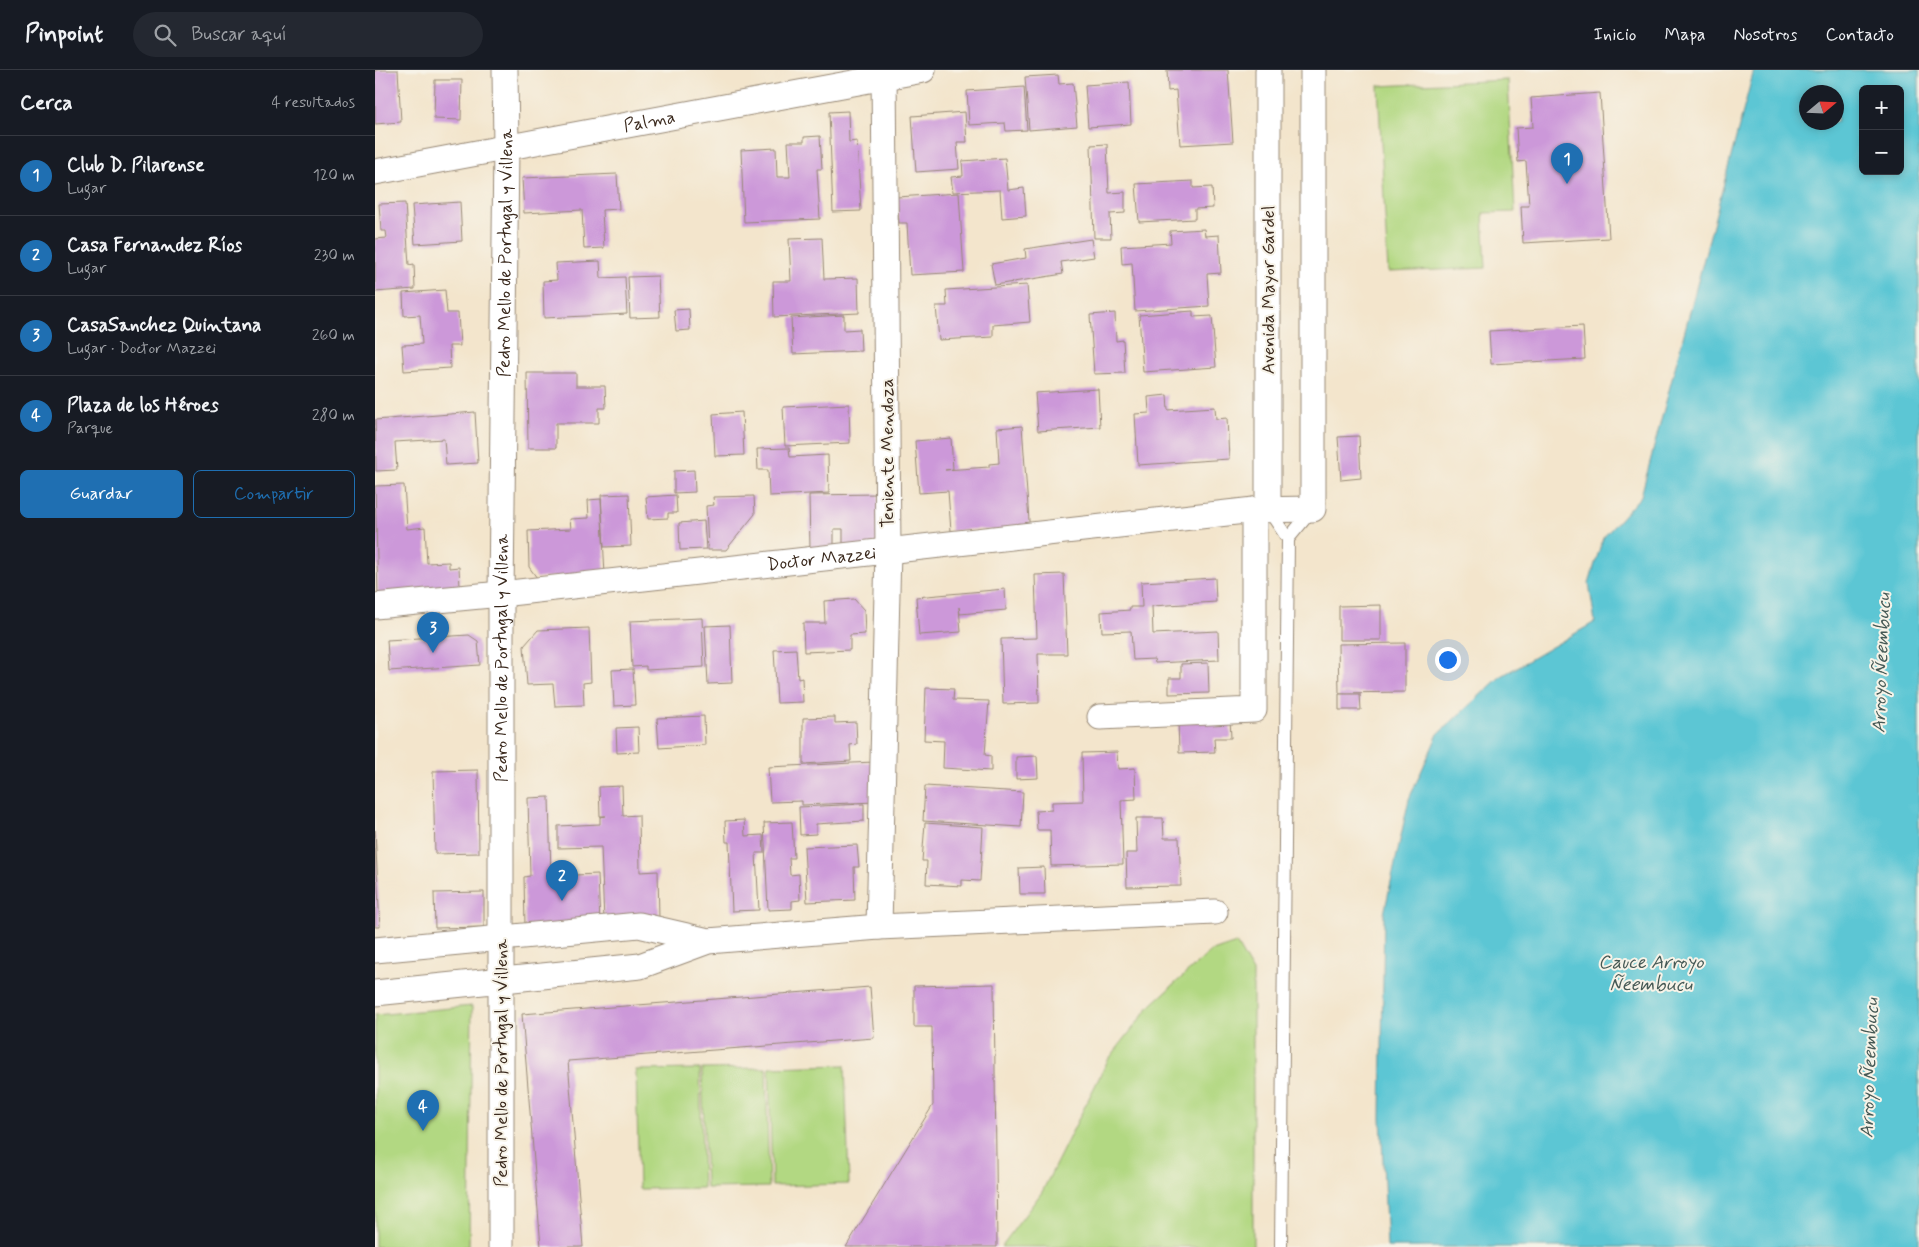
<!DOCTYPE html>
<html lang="es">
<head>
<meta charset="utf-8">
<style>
  body { margin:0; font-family:Mynerve,sans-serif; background:#242831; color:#f1f3f6 }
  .controls { position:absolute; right:15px; top:15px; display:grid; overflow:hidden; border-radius:8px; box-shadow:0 2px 8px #0003 }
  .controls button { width:45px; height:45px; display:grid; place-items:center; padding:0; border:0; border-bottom:1px solid #363941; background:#171b24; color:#f1f3f6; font:25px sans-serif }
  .compass { position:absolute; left:1424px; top:15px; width:45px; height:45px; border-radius:50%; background:#171b24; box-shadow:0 2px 8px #0003; rotate:71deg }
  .you { position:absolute; left:1072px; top:589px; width:18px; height:18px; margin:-12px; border:4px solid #fff; border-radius:50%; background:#1a73e8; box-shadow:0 0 0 8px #1a73e833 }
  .badge { display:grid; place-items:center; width:32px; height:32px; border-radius:50%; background:#1f6fb2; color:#fff; font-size:16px; font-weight:700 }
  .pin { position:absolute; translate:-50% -41px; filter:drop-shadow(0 1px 2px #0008) }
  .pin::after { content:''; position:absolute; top:26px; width:18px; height:15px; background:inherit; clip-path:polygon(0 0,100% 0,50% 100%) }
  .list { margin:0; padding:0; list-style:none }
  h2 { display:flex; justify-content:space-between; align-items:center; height:65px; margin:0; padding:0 20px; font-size:21px }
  h2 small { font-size:16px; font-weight:400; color:#9ea1a6 }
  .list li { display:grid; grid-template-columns:32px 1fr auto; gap:15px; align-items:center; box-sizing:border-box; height:80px; padding:0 20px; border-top:1px solid #363941 }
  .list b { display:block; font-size:19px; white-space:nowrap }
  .list p { margin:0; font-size:16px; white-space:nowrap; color:#9ea1a6 }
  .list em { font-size:16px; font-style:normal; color:#9ea1a6 }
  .actions { display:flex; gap:10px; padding:15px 20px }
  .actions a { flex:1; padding:11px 0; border:1px solid #1f6fb2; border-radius:8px; text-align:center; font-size:18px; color:#1f6fb2 }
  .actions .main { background:#1f6fb2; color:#fff }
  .icon { flex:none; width:28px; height:28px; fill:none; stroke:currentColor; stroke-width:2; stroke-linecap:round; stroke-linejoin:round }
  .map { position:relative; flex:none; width:1544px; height:1177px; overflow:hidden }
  header { display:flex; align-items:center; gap:30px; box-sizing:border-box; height:70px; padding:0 25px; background:#171b24; border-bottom:1px solid #363941 }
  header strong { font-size:24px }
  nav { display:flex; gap:28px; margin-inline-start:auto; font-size:18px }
  .search { width:350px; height:45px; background:#242831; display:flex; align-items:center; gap:12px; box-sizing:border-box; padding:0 18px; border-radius:28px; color:#9ea1a6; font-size:19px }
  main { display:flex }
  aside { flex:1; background:#171b24 }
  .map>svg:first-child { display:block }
</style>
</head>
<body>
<header>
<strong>Pinpoint</strong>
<div class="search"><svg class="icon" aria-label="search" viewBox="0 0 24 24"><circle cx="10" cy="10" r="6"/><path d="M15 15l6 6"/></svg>Buscar aquí</div>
<nav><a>Inicio</a><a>Mapa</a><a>Nosotros</a><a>Contacto</a></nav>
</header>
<main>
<aside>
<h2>Cerca<small>4 resultados</small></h2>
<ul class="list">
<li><span class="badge">1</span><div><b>Club D. Pilarense</b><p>Lugar</p></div><em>120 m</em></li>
<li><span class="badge">2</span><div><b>Casa Fernandez Ríos</b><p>Lugar</p></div><em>230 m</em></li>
<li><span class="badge">3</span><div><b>CasaSanchez Quintana</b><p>Lugar · Doctor Mazzei</p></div><em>260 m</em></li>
<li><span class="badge">4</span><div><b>Plaza de los Héroes</b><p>Parque</p></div><em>280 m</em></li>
</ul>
<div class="actions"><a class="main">Guardar</a><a>Compartir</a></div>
</aside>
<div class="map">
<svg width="1544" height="1177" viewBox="0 0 1544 1177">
  <rect width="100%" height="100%" fill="#f7f3e8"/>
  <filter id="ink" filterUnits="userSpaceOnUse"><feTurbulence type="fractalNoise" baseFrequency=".02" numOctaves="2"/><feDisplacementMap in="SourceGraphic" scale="10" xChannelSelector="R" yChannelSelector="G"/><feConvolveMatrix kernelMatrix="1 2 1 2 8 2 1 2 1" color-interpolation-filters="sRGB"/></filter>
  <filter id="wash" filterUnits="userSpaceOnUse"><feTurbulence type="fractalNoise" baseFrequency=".0096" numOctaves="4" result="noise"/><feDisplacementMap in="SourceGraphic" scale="20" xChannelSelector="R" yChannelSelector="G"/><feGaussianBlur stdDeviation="1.12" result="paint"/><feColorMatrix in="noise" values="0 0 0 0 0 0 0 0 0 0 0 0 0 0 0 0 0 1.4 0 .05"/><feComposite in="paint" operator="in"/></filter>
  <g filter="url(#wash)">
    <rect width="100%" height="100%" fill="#f3e5cc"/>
    <!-- green -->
    <g fill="#b2d882" stroke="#768150">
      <path d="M1133,10L1140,142L1108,143L1111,198L1013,202L1003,16Z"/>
      <path d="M861,873L878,902V1177H626L667,1122L733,990L776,935L835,882Z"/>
      <path d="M97,936L94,1177H0V945Z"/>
      <path d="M470,995L474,1114L397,1116L394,997Z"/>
      <path d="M391,998L394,1117L331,1118L327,999Z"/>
      <path d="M325,999L328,1118L264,1119L261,1000Z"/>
    </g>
    <!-- water -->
    <path fill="#5bc6d4" stroke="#4b7879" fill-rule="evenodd" d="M1379,0H1544V1177H1012L1006,1048L1009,844L1034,729L1063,664L1125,607L1220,552L1214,513L1228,468L1266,426ZM1488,19H1525V101H1488ZM1432,22H1462V52H1432Z"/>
    <g id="blocks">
      <!-- building -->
      <g fill="#cc98d9">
        <path d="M0,0H23L26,52L0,54Z"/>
        <path d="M792,0H853L858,72L805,75L801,20L793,21Z"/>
        <path d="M683,5L684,14L698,13L702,56L654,60L650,7Z"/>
        <path d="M60,10H87L86,50L59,49Z"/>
        <path d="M754,12L756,54L713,57L710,15Z"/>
        <path d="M649,17L652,60L631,61L630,53L594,55L592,21Z"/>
        <path d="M1225,23L1234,168L1148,173L1146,136H1154L1151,91L1143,92L1141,58L1158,57L1156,28Z"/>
        <path d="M473,41L474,72L482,71L486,141L458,142L454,42Z"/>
        <path d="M590,42L592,72H582L584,99L541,102L537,46Z"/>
        <path d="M445,66L447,99H442L445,149L369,152L366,80L401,78L402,107H415L413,72H429V67Z"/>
        <path d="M732,74L734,123L750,122V143L735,144L736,168H719L716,75Z"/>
        <path d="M630,88L633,120L649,118L651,146L627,148L625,120L578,122L576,107L588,106L587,91Z"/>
        <path d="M242,104L244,139L227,140L229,178L209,179L207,140L149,143L147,108Z"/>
        <path d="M818,111V118L837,117L838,138L820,139V149L764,152L761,114Z"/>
        <path d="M584,123L589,202L535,205L532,153H524L522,127Z"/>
        <path d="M85,132L87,171L40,174L37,135Z"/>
        <path d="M30,133L34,195L39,194L40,219L0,222V169L12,168L11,161H6L4,134Z"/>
        <path d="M829,159L830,166L844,165L846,203L832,204L834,236L760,241L757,193L747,194L746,176L796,173L795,161Z"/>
        <path d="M447,168L449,209L483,208L484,243L399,247L398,211H416L414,169Z"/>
        <path d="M716,169L719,187L686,192L688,204L620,215L616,194L651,188L650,179Z"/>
        <path d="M225,191L226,208L250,207L252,244L169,248L168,211L182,210L181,193Z"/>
        <path d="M283,206L285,247L255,248L253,207Z"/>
        <path d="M652,215L655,252L618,255V267L564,270L561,236H572L571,220Z"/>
        <path d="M70,220L72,243H83L85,276H74L75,298L29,301L27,275L47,274L45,245L29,246L28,223Z"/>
        <path d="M314,239L315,260L301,261L299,240Z"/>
        <path d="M818,241V247L837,246L841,297L768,302L764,245Z"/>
        <path d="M740,243L741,271L748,270L750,303L719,304L715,245Z"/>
        <path d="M469,245V260L485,259L486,281L418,284L416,248Z"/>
        <path d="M1208,256L1210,289L1116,294L1114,261Z"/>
        <path d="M152,303H201V316H230L231,338H224V353H181V378H153Z"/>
        <path d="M723,319L725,357L663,361L660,323Z"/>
        <path d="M792,325L793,340L840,337L841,349L852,348L854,389L763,395L760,344L774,343L773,327Z"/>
        <path d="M474,334L475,373L410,376L408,337Z"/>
        <path d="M100,342L103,393L71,395L69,369L20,372L22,400L1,401L0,350Z"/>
        <path d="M367,342L369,385L340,386L338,344Z"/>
        <path d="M647,356L655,464L601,459L576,461L573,421L544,423L540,371L576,368L578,399L570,400L614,397V394L624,393L622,358Z"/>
        <path d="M984,366L986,408L966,410L963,367Z"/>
        <path d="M414,378L415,387L453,385L454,423L394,426L393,400H383L382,379Z"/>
        <path d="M319,400L320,422L299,423V401Z"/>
        <path d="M29,415L32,459L50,457L52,493L74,492V498L84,497L85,517L3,526L0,416Z"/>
        <path d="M254,424L256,476L229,477L226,425Z"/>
        <path d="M503,424L504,479L468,480V459H459V479H435L434,425Z"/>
        <path d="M301,425L302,443H293V448L273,449L271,427Z"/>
        <path d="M379,426L380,444L351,480H333L331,436L339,435L338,427Z"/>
        <path d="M226,429L230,505L162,508L154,497L153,461L196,459L195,449L214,448L213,430Z"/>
        <path d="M329,451L331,479L305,480L304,453Z"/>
        <path d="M689,504L692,584H663L664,633L628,634L626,569L662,568L660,505Z"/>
        <path d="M840,508L841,532L777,536L778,564L843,561L844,590L780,593L779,589L758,590L756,561L727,562L726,542L755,540V537H767L766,512Z"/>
        <path d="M630,519L631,540L585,544L584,537L586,562L544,565L541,527Z"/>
        <path d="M479,529L489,540L490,564L475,565V580L429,582L428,553H450L449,531Z"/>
        <path d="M1006,535V570H964V536Z"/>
        <path d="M327,548L329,597L271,600V596L257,597L255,551Z"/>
        <path d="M355,555L357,613L333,614L330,556Z"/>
        <path d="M214,558L216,612L208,613L209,635L180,636L178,614L152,615L149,576L163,560Z"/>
        <path d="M94,565L103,571L105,595L14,601L12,570Z"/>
        <path d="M1030,573V622L964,623L963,574Z"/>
        <path d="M421,579L423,609L427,608L428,632L402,633L399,580Z"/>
        <path d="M833,593L834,623L794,624V608H806V594Z"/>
        <path d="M258,599L260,635L239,636L237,600Z"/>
        <path d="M551,618L579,619L578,630L614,631L610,685L616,686V701L568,698L569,671L549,670Z"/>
        <path d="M964,624H985L986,640H964Z"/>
        <path d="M329,646L330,675L284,678L282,648Z"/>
        <path d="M460,647V653L481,652L482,674L475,675L476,691L428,694V648Z"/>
        <path d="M855,648L856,668H839L840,682L804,683L803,649Z"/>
        <path d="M263,657L264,682L242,683L241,658Z"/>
        <path d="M742,682L743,699L760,698L761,729L746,730L748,794L676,796L675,760H662L661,741L677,740V732L708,731L707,683Z"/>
        <path d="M662,686L663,708L641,709V687Z"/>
        <path d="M499,692L501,732L427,735V731L395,732L393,697Z"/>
        <path d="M103,700L104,783L60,784L58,701Z"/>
        <path d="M247,716L248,746L264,745L265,802L283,801L284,849L229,851L226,777L183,778V756L225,754V747L231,746H225L224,717Z"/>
        <path d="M550,716L648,722L646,757L548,751Z"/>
        <path d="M174,727L176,806L223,804L225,855L150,857L149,807L155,806L153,728Z"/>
        <path d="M489,734V751L441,754V764L425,765L424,737Z"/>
        <path d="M761,748H788L789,768H804L806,816L752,817L751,783H762Z"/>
        <path d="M369,750L370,766L388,765L389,783H381L384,840L357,841L354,772H351L350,751Z"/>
        <path d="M417,752L419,788H414L415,805L424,804L425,830L417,831V839L393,840L389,753Z"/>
        <path d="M550,753L608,757L605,811L587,810V816L551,814L552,791H547Z"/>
        <path d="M0,760L5,857H0Z"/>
        <path d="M482,775L484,797H479L480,830L432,832L429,777Z"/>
        <path d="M669,797L670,824H645L644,798Z"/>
        <path d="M109,822V857L60,858L59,823Z"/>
        <path d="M619,914L622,1177H471L558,1035L557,957H539V916Z"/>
        <path d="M495,917L499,968L193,991L208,1177H166L147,944Z"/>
      </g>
    </g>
  </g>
  <g filter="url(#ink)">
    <use href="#blocks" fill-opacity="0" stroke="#978875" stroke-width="1"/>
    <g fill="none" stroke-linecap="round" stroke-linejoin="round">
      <defs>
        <g id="service">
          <path d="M893,439L913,469L906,1177"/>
          <path d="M913,469L937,440"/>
        </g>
        <g id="minor">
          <path id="s1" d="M0,102L548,0"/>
          <path d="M893,439V0"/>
          <path id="s2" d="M0,536L126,524L879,440L938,439V0"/>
          <path d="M725,647L879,640V440"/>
          <path d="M504,857L513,480L509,0"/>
          <path d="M0,880L264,855L333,871"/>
          <path d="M0,923L265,896L333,871L504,857L840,842"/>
          <path id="s3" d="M126,1177V524L131,77L130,0"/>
        </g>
      </defs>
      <!-- service casing -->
      <use href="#service" stroke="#978875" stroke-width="14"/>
      <!-- minor casing -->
      <use href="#minor" stroke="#978875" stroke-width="27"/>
      <!-- service -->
      <use href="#service" stroke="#fff" stroke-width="12"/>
      <!-- minor -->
      <use href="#minor" stroke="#fff" stroke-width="25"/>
    </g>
  </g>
  <g text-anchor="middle" stroke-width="4" stroke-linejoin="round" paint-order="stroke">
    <!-- street labels -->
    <g font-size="18" fill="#3b2a1e" stroke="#f7f3e8">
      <text dy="6" stroke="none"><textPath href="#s1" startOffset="279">Palma</textPath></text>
      <text dy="6" stroke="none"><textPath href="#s3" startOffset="994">Pedro Mello de Portugal y Villena</textPath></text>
      <text transform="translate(893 220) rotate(-90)" y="6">Avenida Mayor Gardel</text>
      <text transform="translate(512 383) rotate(-90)" y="6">Teniente Mendoza</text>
      <text dy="6" stroke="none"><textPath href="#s2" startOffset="449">Doctor Mazzei</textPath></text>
      <text dy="6" stroke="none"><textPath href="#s3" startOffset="589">Pedro Mello de Portugal y Villena</textPath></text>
      <text transform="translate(126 993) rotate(-90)" y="6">Pedro Mello de Portugal y Villena</text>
    </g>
    <!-- water labels -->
    <g font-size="19" font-style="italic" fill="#455955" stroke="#f7f3e8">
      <text transform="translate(1505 593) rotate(-88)" y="7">Arroyo Ñeembucu</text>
      <text x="1276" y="898">Cauce Arroyo<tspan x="1276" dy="22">Ñeembucu</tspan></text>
      <text transform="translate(1493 998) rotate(-88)" y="7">Arroyo Ñeembucu</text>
    </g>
  </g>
</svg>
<div class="controls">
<button>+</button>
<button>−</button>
</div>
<svg class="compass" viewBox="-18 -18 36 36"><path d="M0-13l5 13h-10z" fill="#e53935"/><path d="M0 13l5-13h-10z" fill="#9ea1a6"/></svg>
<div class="you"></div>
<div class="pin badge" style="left:1192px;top:114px">1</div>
<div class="pin badge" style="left:187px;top:831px">2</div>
<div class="pin badge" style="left:58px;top:583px">3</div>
<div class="pin badge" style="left:48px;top:1061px">4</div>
</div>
</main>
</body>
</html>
